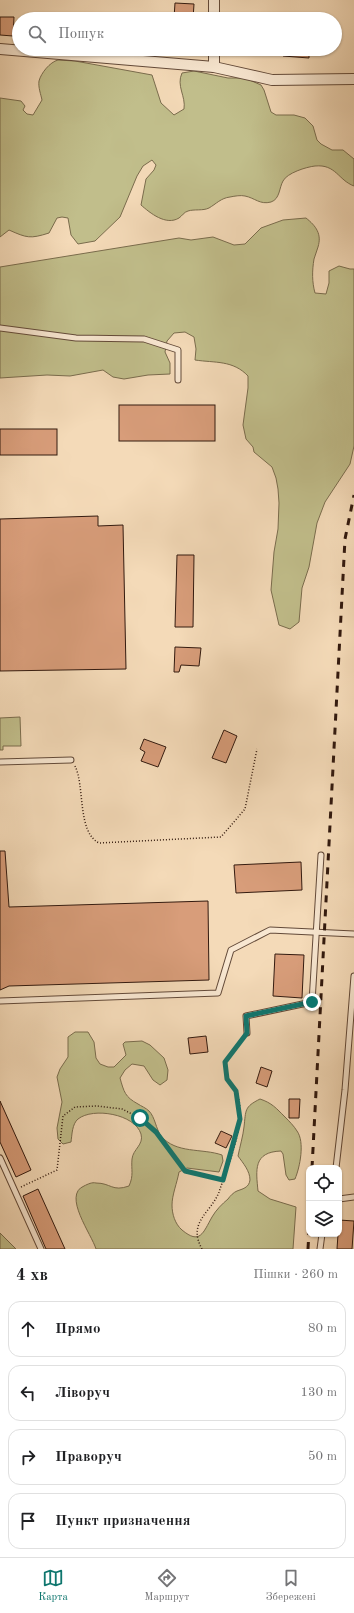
<!DOCTYPE html>
<html lang="uk">
<head>
<meta charset="utf-8">
<style>
  body { margin:0; font-family:"Old Standard TT",serif; background:#f6f6f6; color:#202124 }
  .controls { position:absolute; right:12px; bottom:12px; display:grid; overflow:hidden; border-radius:8px; box-shadow:0 1px 3px #0004 }
  .controls button { width:36px; height:36px; display:grid; place-items:center; padding:0; border:0; border-bottom:1px solid #e0e0e0; background:#fff; color:#202124; font:20px sans-serif }
  .stop { position:absolute; width:12px; height:12px; margin:-9px; border:3px solid #0f766e; border-radius:50%; background:#fff }
  .stop.end { background:#0f766e; border-color:#fff; box-shadow:0 1px 4px #0008 }
  .list { margin:0; padding:0; list-style:none }
  h2 { display:flex; justify-content:space-between; align-items:center; height:52px; margin:0; padding:0 16px; font-size:17px }
  h2 small { font-size:13px; font-weight:400; color:#757577 }
  .list li { display:grid; grid-template-columns:26px 1fr auto; gap:12px; align-items:center; box-sizing:border-box; height:56px; margin:0 8px 8px; padding:0 8px; border:1px solid #e0e0e0; border-radius:12px }
  .list b { display:block; font-size:15px; white-space:nowrap }
  .list em { font-size:13px; font-style:normal; color:#757577 }
  .icon { flex:none; width:22px; height:22px; fill:none; stroke:currentColor; stroke-width:2; stroke-linecap:round; stroke-linejoin:round }
  .map { position:relative; flex:none; width:354px; height:1249px; overflow:hidden }
  .search { position:absolute; background:#fff; box-shadow:0 1px 3px #0004; left:12px; right:12px; top:12px; height:44px; display:flex; align-items:center; gap:10px; box-sizing:border-box; padding:0 14px; border-radius:22px; color:#757577; font-size:15px }
  .sheet { height:308px; background:#fff }
  nav { display:flex; justify-content:space-around; align-items:center; box-sizing:border-box; height:56px; border-top:1px solid #e0e0e0; background:#fff; font-size:11px; color:#757577 }
  nav a { display:grid; justify-items:center; gap:2px }
  nav .on { color:#0f766e }
  .map>svg:first-child { display:block }
</style>
</head>
<body>
<div class="map">
<svg width="354" height="1249" viewBox="0 0 354 1249">
  <rect width="100%" height="100%" fill="#f4dab8"/>
  <filter id="stains"><feTurbulence type="fractalNoise" baseFrequency=".005" numOctaves="4"/><feColorMatrix values="0 0 0 0 .2 0 0 0 0 .09 0 0 0 0 .02 0 0 0 .5 -.17"/></filter>
  <radialGradient id="worn" r=".72"><stop offset=".6" stop-color="#630" stop-opacity="0"/><stop offset="1" stop-color="#630" stop-opacity=".3"/></radialGradient>
  <!-- green -->
  <g fill="#c1be8b" stroke="#7a6c4d">
    <path d="M58,60L75,61L152,75L161,103L174,115L184,109C186,96 176,86 182,73L194,71L228,78H245L261,85L264,90L271,112L276,115H294L305,118L313,126L317,140L321,144L332,150H343L354,159V186C338,180 336,164 315,166C306,167 287,173 283,181C279,188 280,199 271,202C260,205 255,198 245,196C241,195 235,196 230,197C221,198 216,204 209,208C203,211 194,209 188,211C184,212 182,216 179,218C166,226 150,213 141,205L146,179L154,170L156,165L152,160L143,166L137,176L120,217L95,241L78,244L71,235L68,218L62,217L57,218L49,233C30,239 27,238 9,230L0,237V98L21,101L25,106L23,110L27,114L33,115L42,100C41,95 38,87 39,81C41,73 50,62 58,60Z"/>
    <path d="M306,218C316,226 322,234 318,247C317,251 315,255 314,259C312,271 312,282 315,293L326,294L329,283V271L339,266L350,269H354V446L350,464L325,502L317,523L309,567L302,588L299,622L290,629L279,625L271,590L274,552L278,529L279,503L278,489L276,478L272,467L254,452L253,447L246,439L243,425L248,388V376C233,360 215,363 195,360L196,349L194,337L185,332L174,333L167,341L165,352L170,363V374L148,375L124,379L113,377L103,370L70,376L47,375L0,378V267L179,238L191,240L213,237L234,245L245,244L261,228L283,220Z"/>
    <path d="M20,717L21,746H3V750H0V718Z"/>
    <path d="M75,1032H88L94,1042L96,1058L100,1064L108,1067H114L126,1055L123,1044L125,1042L142,1041L150,1045L164,1058L168,1070L167,1080L160,1085L153,1080L144,1066L132,1064L125,1070L120,1078C124,1092 125,1097 138,1104C141,1106 146,1108 149,1111C155,1117 156,1129 161,1136C176,1154 202,1148 222,1155L223,1161L219,1172L187,1168L179,1172C177,1183 172,1195 172,1205C172,1214 175,1224 182,1230C200,1245 203,1233 212,1217C216,1210 222,1204 228,1199C230,1196 234,1192 237,1191C242,1189 249,1188 250,1180C250,1171 243,1163 238,1156C240,1146 243,1136 244,1127C246,1110 244,1107 260,1099C272,1103 276,1108 285,1117C289,1121 294,1126 297,1131C305,1142 300,1167 295,1179L289,1180L286,1175L283,1154L281,1151C253,1152 256,1170 258,1191L270,1199L296,1207L293,1249H96C92,1235 62,1195 84,1186C88,1184 92,1182 96,1183C111,1183 112,1192 129,1186C134,1175 131,1170 132,1159C133,1149 144,1145 141,1134C135,1114 93,1107 78,1119C72,1124 72,1135 71,1142L63,1144L58,1139L57,1128L62,1102L57,1077L60,1069L68,1057V1037Z"/>
    <path d="M0,1233L16,1249H0Z"/>
  </g>
  <!-- building -->
  <g fill="#d89d7a" stroke="#331a0f">
    <path d="M175,3L194,4L193,19L174,18Z"/>
    <path d="M0,17H14L13,36L0,35Z"/>
    <path d="M284,49H309V58L283,56Z"/>
    <rect x="119" y="405" width="96" height="36"/>
    <rect x="0" y="429" width="57" height="26"/>
    <path d="M98,516V526L123,525L126,669L0,671V519Z"/>
    <path d="M177,555H194L193,627H175Z"/>
    <path d="M175,647L201,648L199,666L181,665L179,672H174Z"/>
    <path d="M224,730L237,736L226,763L212,758Z"/>
    <path d="M144,739L166,747L158,767L141,761L145,752L140,749Z"/>
    <path d="M0,851H5L9,907L208,901L209,980L9,986L0,990Z"/>
    <path d="M301,862L302,890L236,893L234,865Z"/>
    <path d="M275,954L304,955L302,998L273,996Z"/>
    <path d="M206,1036L208,1052L190,1054L188,1038Z"/>
    <path d="M261,1067L272,1071L267,1087L256,1083Z"/>
    <path d="M289,1099H300L299,1118H289Z"/>
    <path d="M0,1101L31,1170L16,1177L0,1142Z"/>
    <path d="M221,1131L232,1136L226,1148L215,1143Z"/>
    <path d="M38,1189L65,1249H46L23,1196Z"/>
    <path d="M339,1220L354,1221L352,1249H337Z"/>
  </g>
  <g fill="none" stroke-linecap="round" stroke-linejoin="round">
    <defs>
      <g id="lane">
        <path d="M0,328L76,338L144,339L178,350V380"/>
        <path d="M0,762L71,760"/>
        <path d="M0,1001L218,993L231,950L270,930L354,934"/>
        <path d="M247,1033L246,1016L312,1002L321,855"/>
        <path d="M0,1158L41,1249"/>
        <path d="M336,1168L345,1090L354,976"/>
        <path d="M339,1199L354,1197"/>
        <path d="M320,1249L322,1234"/>
      </g>
      <g id="street">
        <path d="M214,19V0"/>
        <path d="M0,49L214,67L272,80L354,79"/>
        <path d="M214,67V49"/>
      </g>
    </defs>
    <!-- lane casing -->
    <use href="#lane" stroke="#634a39" stroke-width="7"/>
    <!-- street casing -->
    <use href="#street" stroke="#634a39" stroke-width="12"/>
    <!-- path -->
    <g stroke="#331a0f" stroke-width="1.5" stroke-dasharray="1 2" stroke-linecap="butt">
      <path d="M75,766C85,786 77,832 99,843L221,837L245,809L257,749"/>
      <path d="M21,1187L57,1170L63,1116L75,1107L97,1106L122,1109L140,1118L155,1132L185,1171L223,1180"/>
      <path d="M202,1249C187,1222 211,1213 219,1192C229,1162 247,1123 237,1092C235,1087 231,1086 229,1083C225,1078 225,1069 225,1062L243,1038"/>
    </g>
    <!-- lane -->
    <use href="#lane" stroke="#f8e7d1" stroke-width="5"/>
    <!-- street -->
    <use href="#street" stroke="#f8e7d1" stroke-width="10"/>
    <!-- rail -->
    <g stroke="#331a0f" stroke-width="3" stroke-dasharray="7 7" stroke-linecap="butt">
      <path d="M312,1168L345,539L354,495"/>
      <path d="M308,1249L309,1231"/>
    </g>
  </g>
  <g fill="none" stroke-linecap="round" stroke-linejoin="round">
    <!-- route -->
    <path stroke="#0f766e" stroke-width="5" d="M140,1118L156,1132L185,1171L223,1180L240,1119L236,1091L227,1079L225,1062L247,1033L246,1016L312,1002"/>
  </g>
  <rect width="100%" height="100%" filter="url(#stains)"/>
  <rect width="100%" height="100%" fill="url(#worn)"/>
</svg>
<div class="controls">
<button><svg class="icon" aria-label="locate" viewBox="0 0 24 24"><circle cx="12" cy="12" r="6"/><path d="M12 2v4M12 18v4M2 12h4M18 12h4"/></svg></button>
<button><svg class="icon" aria-label="layers" viewBox="0 0 24 24"><path d="M12 4l9 5-9 5-9-5zM3 14l9 5 9-5"/></svg></button>
</div>
<div class="stop" style="left:140px;top:1118px"></div>
<div class="stop end" style="left:312px;top:1002px"></div>
<div class="search"><svg class="icon" aria-label="search" viewBox="0 0 24 24"><circle cx="10" cy="10" r="6"/><path d="M15 15l6 6"/></svg>Пошук</div>
</div>
<section class="sheet">
<h2>4 хв<small>Пішки · 260 m</small></h2>
<ul class="list">
<li><svg class="icon" aria-label="ahead" viewBox="0 0 24 24"><path d="M12 20V5M6 11l6-6 6 6"/></svg><div><b>Прямо</b></div><em>80 m</em></li>
<li><svg class="icon" aria-label="left" viewBox="0 0 24 24"><path d="M17 20v-9H6M10 6l-5 5 5 5"/></svg><div><b>Ліворуч</b></div><em>130 m</em></li>
<li><svg class="icon" aria-label="right" viewBox="0 0 24 24"><path d="M7 20v-9h11M14 6l5 5-5 5"/></svg><div><b>Праворуч</b></div><em>50 m</em></li>
<li><svg class="icon" aria-label="arrive" viewBox="0 0 24 24"><path d="M6 21V4h12l-3 4 3 4H6"/></svg><div><b>Пункт призначення</b></div></li>
</ul>
</section>
<nav>
<a class="on"><svg class="icon" aria-label="map" viewBox="0 0 24 24"><path d="M3 6l6-2 6 2 6-2v14l-6 2-6-2-6 2zM9 4v14M15 6v14"/></svg>Карта</a>
<a><svg class="icon" aria-label="directions" viewBox="0 0 24 24"><path d="M12 3l9 9-9 9-9-9zM9 14v-3h6M13 9l2 2-2 2"/></svg>Маршрут</a>
<a><svg class="icon" aria-label="saved" viewBox="0 0 24 24"><path d="M7 4h10v16l-5-4-5 4z"/></svg>Збережені</a>
</nav>
</body>
</html>
